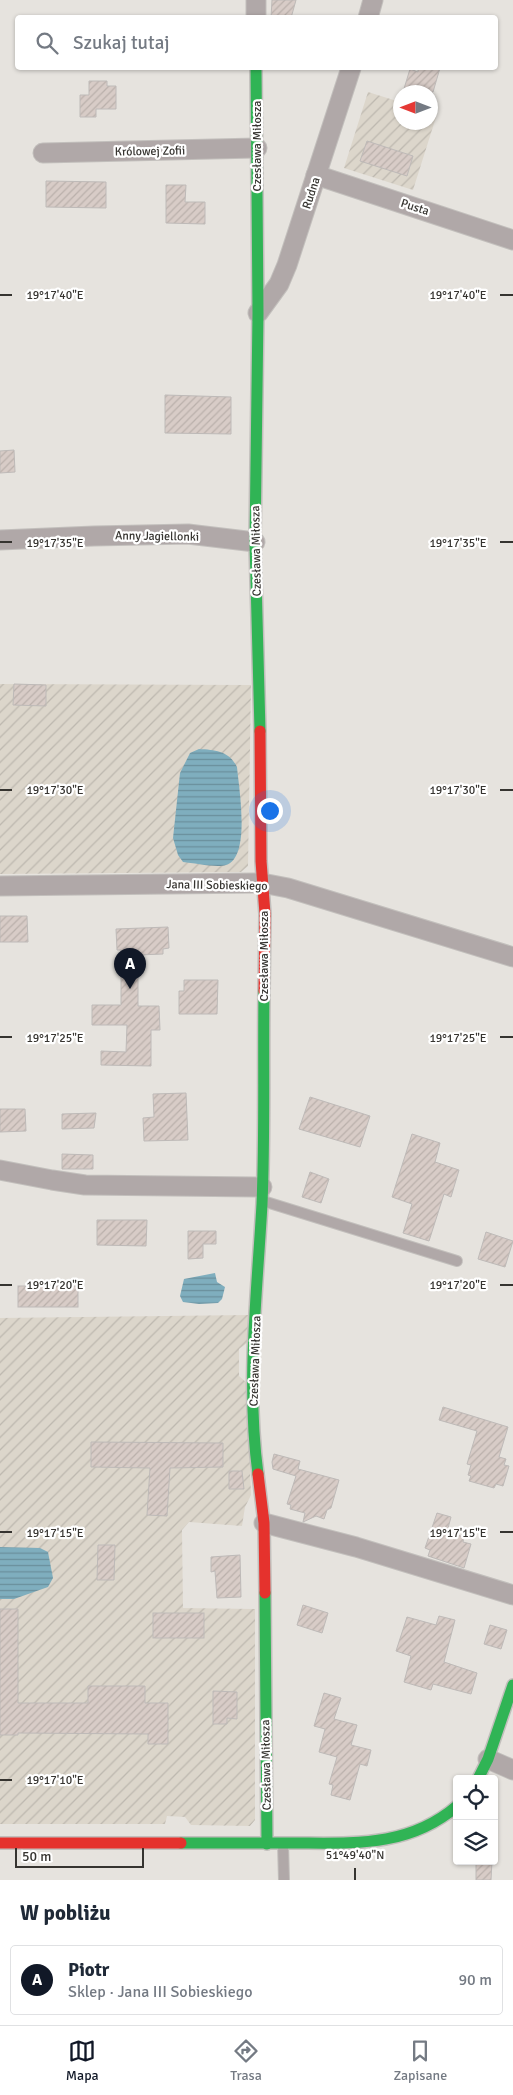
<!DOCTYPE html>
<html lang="pl">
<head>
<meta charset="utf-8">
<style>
  body { margin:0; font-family:Signika,sans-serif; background:#f6f6f7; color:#1f2937 }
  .controls { position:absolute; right:15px; bottom:15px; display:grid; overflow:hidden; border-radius:5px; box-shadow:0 1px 4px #0004 }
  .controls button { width:45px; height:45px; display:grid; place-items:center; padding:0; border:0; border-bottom:1px solid #e0e1e3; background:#fff; color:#1f2937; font:25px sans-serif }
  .compass { position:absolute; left:393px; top:85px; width:45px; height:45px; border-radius:50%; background:#fff; box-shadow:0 1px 4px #0004; rotate:270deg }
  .scale { position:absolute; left:15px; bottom:12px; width:129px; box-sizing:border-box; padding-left:5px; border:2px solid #363430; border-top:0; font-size:14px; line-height:18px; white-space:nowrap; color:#363430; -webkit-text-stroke:4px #fff; paint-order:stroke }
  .you { position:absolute; left:269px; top:810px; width:18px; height:18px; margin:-12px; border:4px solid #fff; border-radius:50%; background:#1a73e8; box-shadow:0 0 0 8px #1a73e833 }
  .badge { display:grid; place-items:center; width:32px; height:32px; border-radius:50%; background:#111827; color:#fff; font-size:16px; font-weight:700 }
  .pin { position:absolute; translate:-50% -41px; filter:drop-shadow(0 1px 2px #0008) }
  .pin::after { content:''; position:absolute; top:26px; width:18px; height:15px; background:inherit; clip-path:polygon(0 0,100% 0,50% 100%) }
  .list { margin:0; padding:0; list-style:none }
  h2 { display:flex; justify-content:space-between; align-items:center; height:65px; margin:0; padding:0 20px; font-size:21px }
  h2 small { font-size:16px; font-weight:400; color:#747a83 }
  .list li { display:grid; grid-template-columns:32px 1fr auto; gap:15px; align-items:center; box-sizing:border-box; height:70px; margin:0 10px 10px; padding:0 10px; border:1px solid #e0e1e3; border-radius:5px }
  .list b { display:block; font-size:19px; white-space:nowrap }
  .list p { margin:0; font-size:16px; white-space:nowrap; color:#747a83 }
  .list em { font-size:16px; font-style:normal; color:#747a83 }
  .icon { flex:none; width:28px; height:28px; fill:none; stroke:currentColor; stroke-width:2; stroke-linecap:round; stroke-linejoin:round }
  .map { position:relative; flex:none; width:513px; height:1880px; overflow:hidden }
  .search { position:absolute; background:#fff; box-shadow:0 1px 4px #0004; left:15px; right:15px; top:15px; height:55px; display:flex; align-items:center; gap:12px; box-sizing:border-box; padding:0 18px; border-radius:5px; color:#747a83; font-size:19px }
  .sheet { height:145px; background:#fff }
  nav { display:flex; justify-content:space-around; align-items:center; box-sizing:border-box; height:70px; border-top:1px solid #e0e1e3; background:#fff; font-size:14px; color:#747a83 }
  nav a { display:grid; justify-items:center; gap:2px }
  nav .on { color:#111827 }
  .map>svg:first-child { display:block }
</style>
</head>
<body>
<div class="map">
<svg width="513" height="1880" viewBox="0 0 513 1880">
  <defs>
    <pattern id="industrial-furrows" width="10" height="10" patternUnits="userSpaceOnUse" patternTransform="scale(1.25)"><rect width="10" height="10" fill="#dcd6cb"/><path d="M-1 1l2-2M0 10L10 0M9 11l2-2" fill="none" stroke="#bdb8af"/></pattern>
    <pattern id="water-rules" width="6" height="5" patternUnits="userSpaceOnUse" patternTransform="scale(1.25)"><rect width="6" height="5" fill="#7faebe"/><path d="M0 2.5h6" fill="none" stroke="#698e9b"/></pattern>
    <pattern id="building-hatch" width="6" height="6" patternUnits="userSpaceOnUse" patternTransform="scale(1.25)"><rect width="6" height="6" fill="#d8ccc7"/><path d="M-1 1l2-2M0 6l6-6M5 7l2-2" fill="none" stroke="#bab0ab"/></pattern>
  </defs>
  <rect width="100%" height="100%" fill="#e6e3de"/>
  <!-- industrial -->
  <g fill="url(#industrial-furrows)">
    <path d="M368,92L400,102V122H430L431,112L437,114L413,190L344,168Z"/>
    <path d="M0,684L251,685L248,866L241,872L0,874Z"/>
    <path d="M249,1315L247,1343L239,1349V1376L247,1383L251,1495L245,1507L242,1526L189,1522L182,1530L183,1608L255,1609V1820L250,1826L191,1825L185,1817L167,1816L165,1824H0V1318Z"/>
  </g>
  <!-- water -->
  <g fill="url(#water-rules)">
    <path d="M199,749C216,750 229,751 237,767C239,789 251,857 226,865C217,868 194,863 183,862L178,855L173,838L180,773L190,753Z"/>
    <path d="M215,1273L217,1282L225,1287L222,1299L218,1303L199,1304L183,1302L180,1296L184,1279Z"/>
    <path d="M0,1547L40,1548L48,1552L53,1578L48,1587L14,1599H0Z"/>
  </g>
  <!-- building -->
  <g fill="url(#building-hatch)" stroke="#bebab8">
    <path d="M272,0H296L291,18H271Z"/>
    <path d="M418,68H440L433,92H403L410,69L418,72Z"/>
    <path d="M89,81H107V86H116V109H96V117H80V95H89Z"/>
    <path d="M367,141L413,156L407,176L360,161Z"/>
    <path d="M46,181L106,182V208L46,207Z"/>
    <path d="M166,185H186L185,202H205V224L166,223Z"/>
    <path d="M165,395L231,397V434L165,433Z"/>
    <path d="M14,450L15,472L0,473V451Z"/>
    <path d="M14,684L46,685V706L13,705Z"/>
    <path d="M0,916H27L28,942H0Z"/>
    <path d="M168,927L169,948L163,949V954L138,955V1006H159L160,1030H151V1066L101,1065V1051L126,1052L127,1025H92V1005H121V950H117L116,929Z"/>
    <path d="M184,980H218L217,1014H179V991H184Z"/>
    <path d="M186,1093L188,1140L144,1141L143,1118L154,1117L153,1094Z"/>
    <path d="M310,1097L370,1116L360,1147L299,1129Z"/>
    <path d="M0,1109H25L26,1131L0,1132Z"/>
    <path d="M96,1113L94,1128L62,1129V1114Z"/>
    <path d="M412,1134L440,1143L435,1162L459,1170L451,1197L444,1194L429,1241L403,1233L412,1204L392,1197Z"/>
    <path d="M62,1154L93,1155V1169H62Z"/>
    <path d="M310,1172L329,1179L321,1203L302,1197Z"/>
    <path d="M97,1220H147L146,1246L97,1245Z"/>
    <path d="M188,1231H216V1244H203V1258L188,1259Z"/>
    <path d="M486,1232L513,1241L505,1267L478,1259Z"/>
    <rect x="18" y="1286" width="60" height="21"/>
    <path d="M443,1407L508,1427L499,1457L506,1459L504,1465L509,1466L503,1486L496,1484L494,1488L469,1481L471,1476L468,1475L471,1465L467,1464L477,1431L439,1420Z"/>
    <path d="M91,1442L223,1443V1467L170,1468L167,1516L147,1515L150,1468L91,1467Z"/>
    <path d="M274,1454L300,1461L298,1469L339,1480L331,1508L327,1510L324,1519L316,1516L303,1522L305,1513L290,1509L291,1505L287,1504L296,1476L273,1469L272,1462Z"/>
    <path d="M229,1471H242L244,1489H229Z"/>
    <path d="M437,1513L451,1517L447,1532L464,1537L463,1542L471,1544L464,1568L428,1556L430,1550L425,1548Z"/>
    <path d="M98,1545H115L114,1580H97Z"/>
    <path d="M240,1555L241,1597L217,1598L215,1571L211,1572V1557Z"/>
    <path d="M303,1605L328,1613L322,1633L297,1625Z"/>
    <path d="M0,1609H18V1703H88V1686H145V1703H168V1744H148V1734L18,1733V1735H0Z"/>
    <rect x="153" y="1613" width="51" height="25"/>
    <path d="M439,1616L455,1620L444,1662L477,1673L471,1694L433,1684L431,1690L404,1682L411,1656L396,1651L407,1617L436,1625Z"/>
    <path d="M490,1625L507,1630L501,1649L484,1644Z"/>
    <path d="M213,1691L237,1692V1719L227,1718V1724H213Z"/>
    <path d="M324,1693L341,1698L334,1719L357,1725L351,1745L371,1750L367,1766L360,1764L350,1800L331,1795L333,1785L329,1784L337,1757L319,1752L325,1729L314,1726Z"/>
    <path d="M476,1861H492L491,1880H476Z"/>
  </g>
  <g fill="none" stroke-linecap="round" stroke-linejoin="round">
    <defs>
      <g id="lane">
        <path d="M263,1201L457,1261"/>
        <path d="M283,1844L284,1880"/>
      </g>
      <g id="street">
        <path d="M256,0V18"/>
        <path d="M368,18L373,0"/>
        <path d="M43,153L257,148"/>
        <path d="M316,175L513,240"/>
        <path d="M258,313L279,284L287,265L351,68"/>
        <path d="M0,540L94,536L188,534L255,542"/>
        <path d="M0,886L262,883L288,888L513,957"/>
        <path d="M0,1170L52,1180L85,1185L262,1187"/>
        <path d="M264,1523L356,1547L513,1595"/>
        <path d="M488,1759L513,1770"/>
      </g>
      <g id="fast">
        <path d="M256,68L258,313L255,542L260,731"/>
        <path d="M258,1474C246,1385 257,1294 262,1204C265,1133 263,1062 264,991"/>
        <path d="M265,1593L267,1844"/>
        <path d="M478,1779L488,1759L513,1685"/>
        <path d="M181,1843C218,1843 254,1843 291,1843C352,1843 408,1848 457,1806"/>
      </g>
      <g id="jam">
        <path d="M260,731L261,861L265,914L264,991"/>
        <path d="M258,1474L264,1523L265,1593"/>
        <path d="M0,1843H181"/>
      </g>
    </defs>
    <!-- lane casing -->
    <use href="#lane" stroke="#c2bfbc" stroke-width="12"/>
    <!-- street casing -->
    <use href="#street" stroke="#c2bfbc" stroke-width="21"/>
    <!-- fast casing -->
    <use href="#fast" stroke="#c2bfbc" stroke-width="14"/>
    <!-- jam casing -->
    <use href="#jam" stroke="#c2bfbc" stroke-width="14"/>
    <!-- lane -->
    <use href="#lane" stroke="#b0a8a8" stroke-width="10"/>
    <!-- street -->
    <use href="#street" stroke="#b0a8a8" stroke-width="19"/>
    <!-- fast -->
    <use href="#fast" stroke="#30b455" stroke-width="11"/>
    <!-- jam -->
    <use href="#jam" stroke="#e5322d" stroke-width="11"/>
  </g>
  <!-- ticks -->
  <path fill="none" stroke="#363430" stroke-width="2" d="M0,295H12M500,295H513M0,542H12M500,542H513M0,790H12M500,790H513M0,1037H12M500,1037H513M0,1285H12M500,1285H513M0,1532H12M500,1532H513M0,1780H12M355,1868V1880"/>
  <g text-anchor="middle" stroke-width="4.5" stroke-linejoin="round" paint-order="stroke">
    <!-- street labels -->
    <g font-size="12" fill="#363430" stroke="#fff">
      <text transform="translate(257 146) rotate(-90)" y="4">Czesława Miłosza</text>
      <text transform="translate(150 151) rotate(-1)" y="4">Królowej Zofii</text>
      <text transform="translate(311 193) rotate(-72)" y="4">Rudna</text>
      <text transform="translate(415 207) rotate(18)" y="4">Pusta</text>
      <text transform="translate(157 536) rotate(1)" y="4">Anny Jagiellonki</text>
      <text transform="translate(256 551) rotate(-91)" y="4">Czesława Miłosza</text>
      <text transform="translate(217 885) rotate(1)" y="4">Jana III Sobieskiego</text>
      <text transform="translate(264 956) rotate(-90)" y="4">Czesława Miłosza</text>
      <text transform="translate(255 1361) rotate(-88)" y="4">Czesława Miłosza</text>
      <text transform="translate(266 1765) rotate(-91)" y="4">Czesława Miłosza</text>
    </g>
  </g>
  <g font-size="12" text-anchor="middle" fill="#363430" stroke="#fff" stroke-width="4.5" stroke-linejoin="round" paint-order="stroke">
    <text x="458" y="299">19°17'40"E</text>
    <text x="55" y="299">19°17'40"E</text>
    <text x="458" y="547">19°17'35"E</text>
    <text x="55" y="547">19°17'35"E</text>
    <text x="458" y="794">19°17'30"E</text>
    <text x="55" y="794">19°17'30"E</text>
    <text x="458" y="1042">19°17'25"E</text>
    <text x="55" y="1042">19°17'25"E</text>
    <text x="458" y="1289">19°17'20"E</text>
    <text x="55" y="1289">19°17'20"E</text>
    <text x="458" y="1537">19°17'15"E</text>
    <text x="55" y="1537">19°17'15"E</text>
    <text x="55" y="1784">19°17'10"E</text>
    <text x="355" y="1859">51°49'40"N</text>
  </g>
</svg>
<div class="controls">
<button><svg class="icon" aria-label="locate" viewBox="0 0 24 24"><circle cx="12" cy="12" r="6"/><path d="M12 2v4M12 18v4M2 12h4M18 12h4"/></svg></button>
<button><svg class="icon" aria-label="layers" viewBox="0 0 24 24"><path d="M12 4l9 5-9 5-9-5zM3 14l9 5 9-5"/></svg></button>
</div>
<svg class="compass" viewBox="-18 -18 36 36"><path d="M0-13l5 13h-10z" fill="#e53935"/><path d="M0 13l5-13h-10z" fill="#747a83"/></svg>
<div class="scale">50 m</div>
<div class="you"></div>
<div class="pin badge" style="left:130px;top:989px">A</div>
<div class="search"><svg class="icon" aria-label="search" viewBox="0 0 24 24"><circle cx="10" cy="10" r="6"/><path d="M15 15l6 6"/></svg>Szukaj tutaj</div>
</div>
<section class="sheet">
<h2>W pobliżu<small></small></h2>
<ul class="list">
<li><span class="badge">A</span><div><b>Piotr</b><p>Sklep · Jana III Sobieskiego</p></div><em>90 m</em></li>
</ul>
</section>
<nav>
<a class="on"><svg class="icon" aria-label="map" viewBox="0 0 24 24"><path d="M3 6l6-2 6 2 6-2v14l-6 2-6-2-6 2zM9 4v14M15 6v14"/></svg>Mapa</a>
<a><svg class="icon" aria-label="directions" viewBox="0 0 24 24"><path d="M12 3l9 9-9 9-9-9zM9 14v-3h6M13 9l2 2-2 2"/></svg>Trasa</a>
<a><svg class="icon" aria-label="saved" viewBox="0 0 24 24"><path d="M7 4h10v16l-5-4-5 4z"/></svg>Zapisane</a>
</nav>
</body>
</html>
